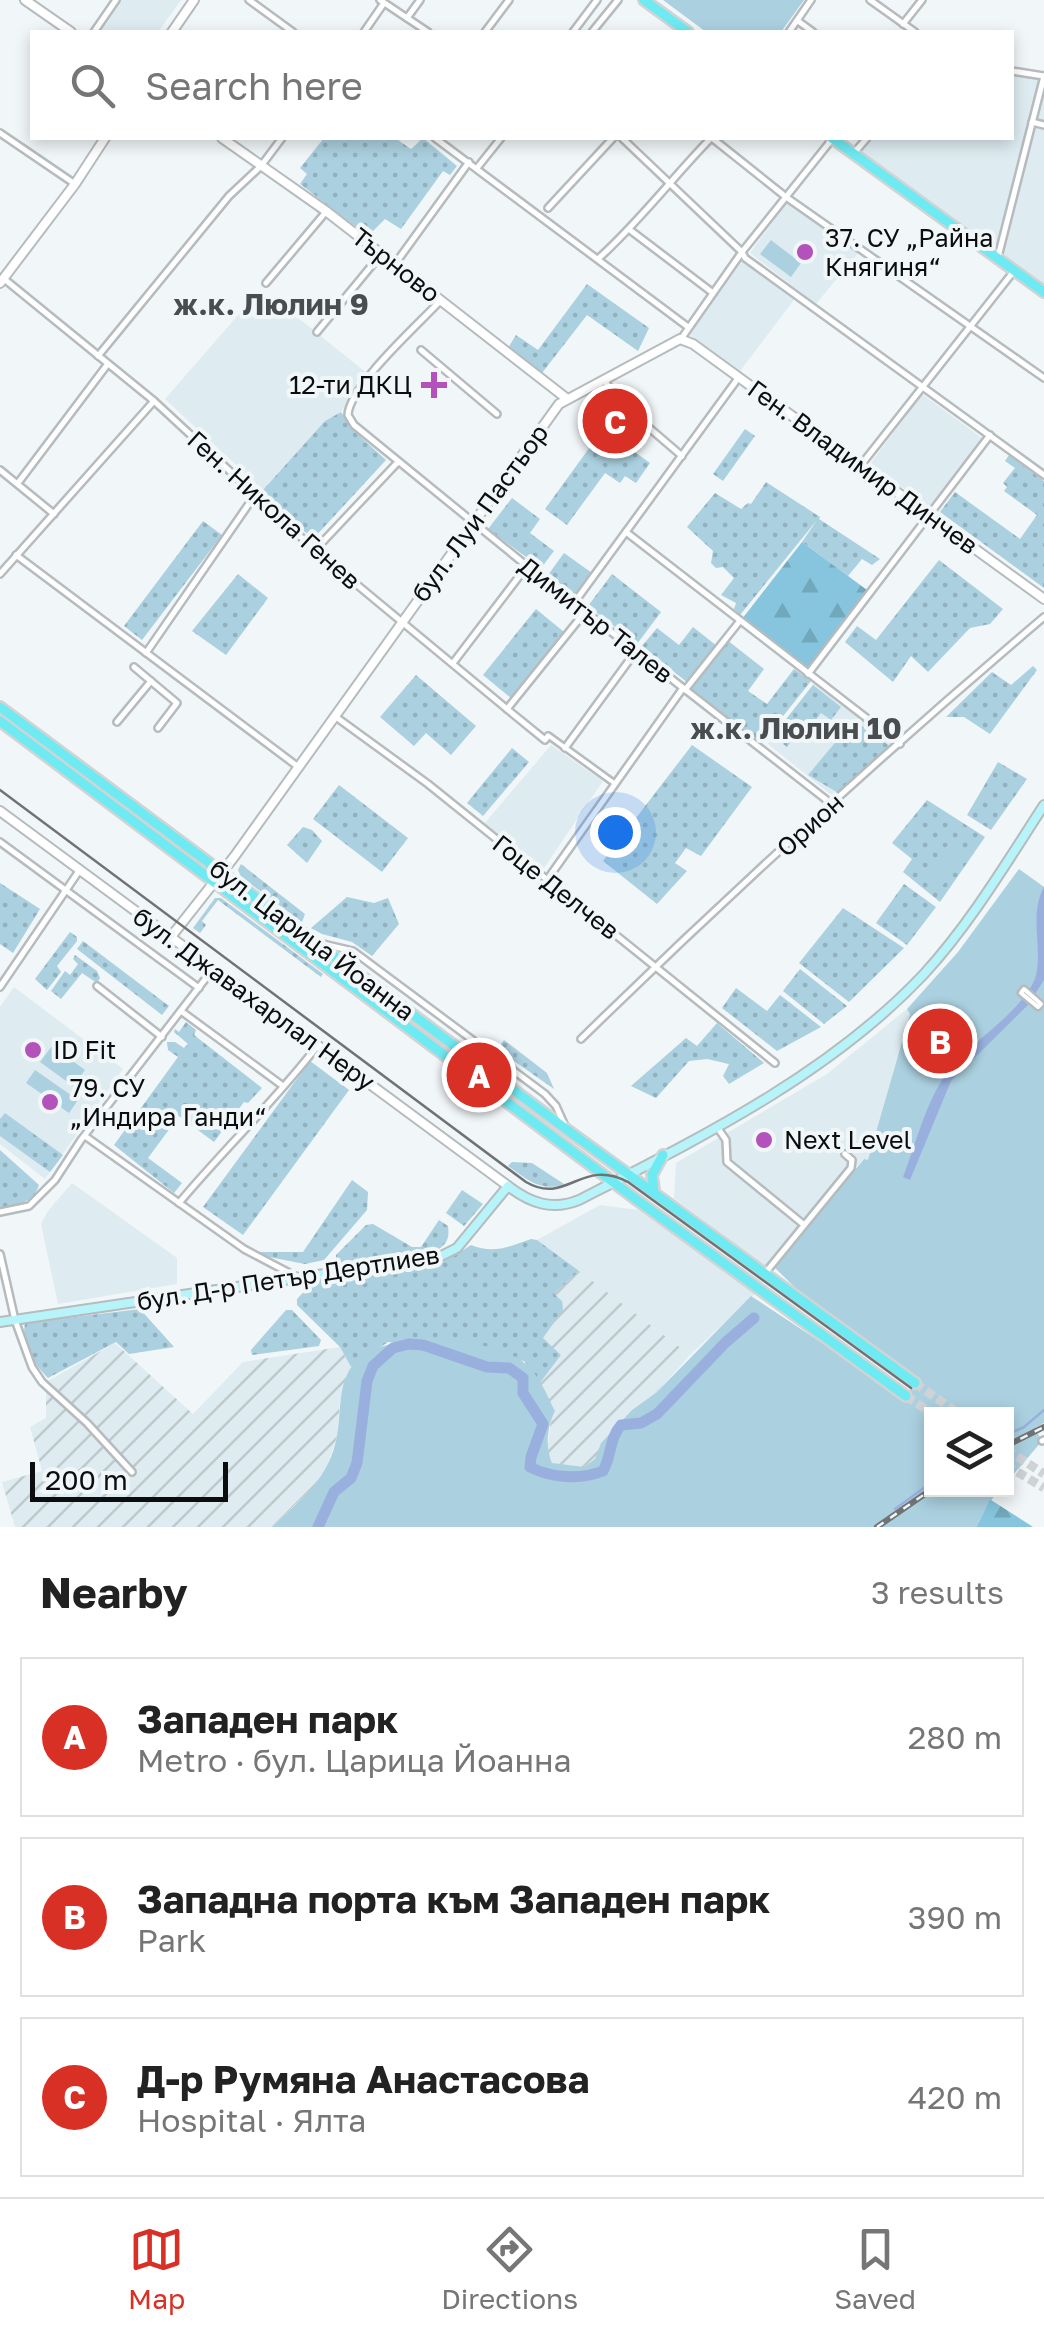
<!DOCTYPE html>
<html lang="en">
<head>
<meta charset="utf-8">
<style>
  body { margin:0; font-family:"Golos Text",sans-serif; background:#f6f6f6; color:#222 }
  .controls { position:absolute; right:30px; bottom:30px; display:grid; overflow:hidden; border-radius:0px; box-shadow:0 5px 15px #0003 }
  .controls button { width:90px; height:90px; display:grid; place-items:center; padding:0; border:0; border-bottom:2px solid #e0e0e0; background:#fff; color:#222; font:50px sans-serif }
  .scale { position:absolute; left:30px; bottom:25px; width:198px; box-sizing:border-box; padding-left:10px; border:5px solid #0c0d0e; border-top:0; font-size:28px; line-height:35px; white-space:nowrap; color:#0c0d0e; -webkit-text-stroke:8px #f1f6f8; paint-order:stroke }
  .you { position:absolute; left:615px; top:832px; width:35px; height:35px; margin:-25px; border:8px solid #fff; border-radius:50%; background:#1a73e8; box-shadow:0 0 0 15px #1a73e833 }
  .badge { display:grid; place-items:center; width:65px; height:65px; border-radius:50%; background:#d93025; color:#fff; font-size:32px; font-weight:700 }
  .pin { position:absolute; translate:-50% -50%; border:5px solid #fff; box-shadow:0 2px 10px #0006 }
  .list { margin:0; padding:0; list-style:none }
  h2 { display:flex; justify-content:space-between; align-items:center; height:130px; margin:0; padding:0 40px; font-size:42px }
  h2 small { font-size:32px; font-weight:400; color:#767676 }
  .list li { display:grid; grid-template-columns:65px 1fr auto; gap:30px; align-items:center; box-sizing:border-box; height:160px; margin:0 20px 20px; padding:0 20px; border:2px solid #e0e0e0; border-radius:0px }
  .list b { display:block; font-size:38px; white-space:nowrap }
  .list p { margin:0; font-size:32px; white-space:nowrap; color:#767676 }
  .list em { font-size:32px; font-style:normal; color:#767676 }
  .icon { flex:none; width:55px; height:55px; fill:none; stroke:currentColor; stroke-width:2; stroke-linecap:round; stroke-linejoin:round }
  .map { position:relative; flex:none; width:1044px; height:1527px; overflow:hidden }
  .search { position:absolute; background:#fff; box-shadow:0 5px 15px #0003; left:30px; right:30px; top:30px; height:110px; display:flex; align-items:center; gap:25px; box-sizing:border-box; padding:0 35px; border-radius:0px; color:#767676; font-size:38px }
  .sheet { height:670px; background:#fff }
  nav { display:flex; justify-content:space-around; align-items:center; box-sizing:border-box; height:140px; border-top:2px solid #e0e0e0; background:#fff; font-size:28px; color:#767676 }
  nav a { display:grid; justify-items:center; gap:5px }
  nav .on { color:#d93025 }
  .map>svg:first-child { display:block }
</style>
</head>
<body>
<div class="map">
<svg width="1044" height="1527" viewBox="0 0 1044 1527">
  <defs>
    <pattern id="industrial-furrows" width="10" height="10" patternUnits="userSpaceOnUse" patternTransform="scale(2.5)"><rect width="10" height="10" fill="#deecf1"/><path d="M-1 1l2-2M0 10L10 0M9 11l2-2" fill="none" stroke="#bdc9cd"/></pattern>
    <pattern id="grass-dots" width="8" height="8" patternUnits="userSpaceOnUse" patternTransform="scale(2.5)"><rect width="8" height="8" fill="#abd0df"/><path d="M2 2h.1M6 6h.1" fill="none" stroke="#92b1be" stroke-width="1.8" stroke-linecap="round"/></pattern>
    <pattern id="forest-firs" width="22" height="20" patternUnits="userSpaceOnUse" patternTransform="scale(2.5)"><rect width="22" height="20" fill="#86c5dd"/><path d="M5 1l3.5 6h-7zM16 11l3.5 6h-7z" fill="#72a8bc"/></pattern>
  </defs>
  <rect width="100%" height="100%" fill="#f1f6f8"/>
  <!-- built -->
  <g fill="#deecf1">
    <path d="M121,0H181L158,32H99Z"/>
    <path d="M1012,73L1044,78V283L861,151L872,138H1012Z"/>
    <path d="M787,202L860,251L816,304L750,253Z"/>
    <path d="M743,260L794,300L740,371L690,335V329Z"/>
    <path d="M253,298L280,316L287,309L368,374L341,412L325,421L263,490L165,399Z"/>
    <path d="M922,394L982,438L930,508L870,464Z"/>
    <path d="M814,683L894,745L834,797L768,744Z"/>
    <path d="M551,745L603,781L544,868L484,824Z"/>
    <path d="M14,987L123,1069L45,1179L0,1144V1007Z"/>
    <path d="M907,1009L910,1013L868,1161L863,1159L775,1265L765,1267L674,1198L676,1163L827,1074Z"/>
    <path d="M72,1183L177,1258V1284L58,1304L41,1224L48,1211Z"/>
    <path d="M600,1205L638,1210L757,1292L690,1355L537,1240Z"/>
  </g>
  <!-- industrial -->
  <g fill="url(#industrial-furrows)">
    <path d="M579,1271L690,1355L657,1392L632,1410L601,1443L596,1459L584,1467H577L553,1464L547,1452L551,1420L555,1411L540,1383L561,1355L542,1338L554,1294Z"/>
    <path d="M115,1343L193,1414L243,1362L340,1347L351,1367L340,1400L337,1437L323,1478L272,1527H15L2,1482L42,1471L30,1427L46,1418V1382Z"/>
  </g>
  <!-- grass -->
  <g fill="url(#grass-dots)">
    <path d="M324,138H395L411,149L423,138L457,166L450,175L443,171L401,229L385,219L368,236L300,184L307,174L300,168Z"/>
    <path d="M587,284L649,328L638,351L587,315L542,373L508,348L516,335L538,350Z"/>
    <path d="M341,412L355,432L386,460L313,539L266,498L263,490L325,421Z"/>
    <path d="M603,429L650,463L636,483L625,476L620,483L605,473L567,525L545,509Z"/>
    <path d="M745,429L755,436L723,481L713,474Z"/>
    <path d="M1009,455L1044,481V588L940,512L955,492L1020,539L1037,515L1004,491L1007,487L1003,483L1015,468L1005,461Z"/>
    <path d="M766,482L820,517L819,519L880,559L872,565L862,559L848,576L802,542L817,520L740,615L734,609L736,603L721,595L734,578L723,567L716,568L711,563L713,551L687,527L715,493L741,509L748,503L751,504Z"/>
    <path d="M512,498L540,519L530,533L554,551L541,568L488,529Z"/>
    <path d="M203,521L222,535L142,640L124,626Z"/>
    <path d="M564,553L592,573L576,595L548,575Z"/>
    <path d="M939,560L1003,609L990,624L970,628L928,672L911,656L893,682L845,642L857,626L876,640Z"/>
    <path d="M238,574L268,598L226,655L192,631Z"/>
    <path d="M612,574L661,612L637,644L588,606Z"/>
    <path d="M536,609L564,632L511,698L483,675Z"/>
    <path d="M693,627L717,646L688,683L642,646L657,628L679,645Z"/>
    <path d="M727,640L764,669L748,691L767,704L794,669L811,681L760,745L688,689Z"/>
    <path d="M1033,666L1037,670L990,734L964,717H946L992,672L1011,685Z"/>
    <path d="M416,675L476,726L451,755L426,733L414,746L380,717Z"/>
    <path d="M813,685L841,707L831,720L821,713L810,728L804,724L787,747L783,744L793,731L783,723Z"/>
    <path d="M854,720L891,747L840,794L808,775Z"/>
    <path d="M692,745L752,787L701,856L686,848L675,863L687,871L657,904L603,861Z"/>
    <path d="M512,748L529,762L483,816L467,803Z"/>
    <path d="M998,762L1027,779L991,830L967,815Z"/>
    <path d="M339,785L408,838L382,872L313,819Z"/>
    <path d="M927,800L985,837L940,902L903,872L912,859L892,843Z"/>
    <path d="M303,827L312,830L322,841L307,863L287,845Z"/>
    <path d="M241,864L305,914L302,922L241,877L238,870Z"/>
    <path d="M0,883L40,909L13,953L0,944Z"/>
    <path d="M904,884L936,907L907,945L876,923Z"/>
    <path d="M347,897L374,903L388,898L399,924L372,956L352,942L322,934L311,928Z"/>
    <path d="M215,898H221L323,974L321,977L218,900L202,921L206,925L200,933L193,928Z"/>
    <path d="M843,908L904,948L849,1002L799,963Z"/>
    <path d="M70,932L77,937V941L57,966L61,972L47,990L35,979Z"/>
    <path d="M83,941L169,1006L162,1015L77,949Z"/>
    <path d="M75,955L97,971L100,978L97,983L82,973L61,999L51,991L65,971L70,975L78,964L73,959Z"/>
    <path d="M800,969L847,1006L824,1024L783,991Z"/>
    <path d="M736,988L767,1011L780,995L821,1027L777,1051L722,1008Z"/>
    <path d="M186,1022L196,1030L194,1035L262,1088L248,1103L244,1102L214,1142L179,1116L148,1158L182,1183L174,1193L114,1145L178,1057L168,1050L167,1042H175L184,1048L188,1044L174,1032L175,1029L179,1032Z"/>
    <path d="M717,1023L764,1063L729,1084L723,1076L729,1064L707,1059L689,1061L656,1098L631,1086L686,1038L697,1046Z"/>
    <path d="M504,1040L547,1073L554,1089L497,1049Z"/>
    <path d="M310,1061L349,1090L243,1235L203,1207Z"/>
    <path d="M5,1113L63,1155L50,1172L0,1136V1119Z"/>
    <path d="M0,1150L39,1185C34,1202 16,1206 0,1208Z"/>
    <path d="M512,1162L532,1163L564,1184C542,1193 526,1179 508,1166Z"/>
    <path d="M352,1180L368,1192L367,1210L324,1260L305,1264L269,1257L257,1252H303Z"/>
    <path d="M462,1190L483,1204L464,1226L446,1213Z"/>
    <path d="M439,1220L448,1226C450,1240 446,1245 434,1252L339,1264L336,1261V1255L366,1225L373,1224L412,1247H421Z"/>
    <path d="M531,1239L537,1240L579,1271L554,1294L562,1301L563,1310L543,1338L561,1355L540,1383L524,1361L388,1342L351,1367L340,1347L297,1305V1299L315,1280L330,1276L331,1280L382,1274V1270L432,1263L454,1256L471,1245C494,1254 508,1247 531,1239Z"/>
    <path d="M140,1309L174,1347L129,1354L116,1342L48,1378C33,1362 21,1346 25,1323Z"/>
    <path d="M286,1310H292L321,1340L319,1346L252,1355L251,1350Z"/>
  </g>
  <!-- forest -->
  <g fill="url(#forest-firs)">
    <path d="M802,542L867,590L808,670L742,619Z"/>
    <path d="M937,1490H1000L991,1500L1033,1527H883Z"/>
  </g>
  <!-- park -->
  <g fill="#abd0df">
    <path d="M663,0H804L781,32H706Z"/>
    <path d="M771,240L801,263L791,277L760,254Z"/>
    <path d="M947,846L963,858L943,885L926,873Z"/>
    <path d="M1019,869L1044,887V1423L1035,1428L1042,1441L1007,1482L1006,1414H932V1490H1000L990,1500L977,1527H272C302,1498 329,1479 337,1436C341,1414 338,1389 350,1369C377,1326 486,1336 522,1361C538,1372 547,1395 555,1411C547,1427 545,1448 552,1463L584,1467L595,1459L601,1443L632,1410L657,1392L751,1296L905,1398L916,1381L809,1301L775,1268L864,1159L868,1160L910,1014L907,1009L958,952Z"/>
    <path d="M52,1046L85,1070L73,1086L40,1062Z"/>
    <path d="M35,1070L78,1100L69,1113L26,1083Z"/>
  </g>
  <!-- water -->
  <path fill="#99b0df" d="M1044,887V980L1028,1005L951,1081L910,1180L903,1177C915,1146 926,1102 945,1076C970,1040 1016,1019 1035,979C1044,950 1028,916 1044,887Z"/>
  <g fill="none" stroke-linecap="round" stroke-linejoin="round">
    <!-- stream -->
    <g stroke="#99b0df" stroke-width="2.5">
      <path d="M1006,1435L1024,1427L1044,1410"/>
      <path d="M895,1509L932,1482"/>
    </g>
    <!-- river -->
    <path stroke="#99b0df" stroke-width="11" d="M318,1527L334,1492L351,1478L357,1463L367,1381L373,1366L393,1348L409,1344L423,1345L487,1367L509,1368L523,1378V1393L543,1424L531,1457L530,1467C551,1478 581,1480 603,1471C612,1455 609,1439 621,1425L641,1423L657,1414L726,1342L754,1318"/>
    <!-- primary-tunnel -->
    <g stroke="#cfd3d5" stroke-width="9" stroke-dasharray="9 4.5" stroke-linecap="butt">
      <path d="M915,1383L959,1414"/>
      <path d="M906,1396L933,1414"/>
      <path d="M1006,1449L1044,1474"/>
      <path d="M1006,1465L1044,1488"/>
    </g>
    <defs>
      <g id="pedestrian">
        <path d="M549,736L614,783"/>
        <path d="M1024,989L1041,1004L1038,1007L1021,993Z"/>
      </g>
      <g id="minor">
        <path d="M249,0L293,32"/>
        <path d="M380,0L428,32"/>
        <path d="M870,0L915,32"/>
        <path d="M407,18L420,0"/>
        <path d="M798,21L813,32"/>
        <path d="M903,24L922,0"/>
        <path d="M94,32L116,0"/>
        <path d="M364,32L384,3"/>
        <path d="M485,32L509,0"/>
        <path d="M573,32L597,0"/>
        <path d="M592,32L618,0"/>
        <path d="M789,32L811,0"/>
        <path d="M1012,71L1044,76"/>
        <path d="M1032,122L1044,125"/>
        <path d="M0,133L75,184"/>
        <path d="M435,138L688,327"/>
        <path d="M622,138L742,252L745,258L1044,475"/>
        <path d="M712,138L786,197L1044,378"/>
        <path d="M854,153L867,138"/>
        <path d="M477,168L501,138"/>
        <path d="M548,208L613,138"/>
        <path d="M630,230L713,293"/>
        <path d="M998,257L1044,76"/>
        <path d="M599,258C640,221 673,177 711,138"/>
        <path d="M395,264L469,162"/>
        <path d="M3,278L154,401L315,550L513,714L545,740L548,736"/>
        <path d="M266,283L325,213"/>
        <path d="M441,300C420,323 349,386 348,415L354,425L527,566L833,805"/>
        <path d="M317,332L382,253"/>
        <path d="M681,339L742,252L833,138"/>
        <path d="M421,350L497,414"/>
        <path d="M98,356L229,196L261,166L282,138"/>
        <path d="M605,381L619,402L682,456"/>
        <path d="M861,465L1014,271"/>
        <path d="M0,470L54,514"/>
        <path d="M18,483L107,365"/>
        <path d="M626,532L900,744"/>
        <path d="M315,550L398,462"/>
        <path d="M16,555L297,766"/>
        <path d="M0,574L154,401"/>
        <path d="M574,603L739,377"/>
        <path d="M146,653L255,495"/>
        <path d="M453,663L527,566"/>
        <path d="M134,667L177,703L158,728"/>
        <path d="M808,674L990,435"/>
        <path d="M685,690L739,622"/>
        <path d="M507,709L585,612"/>
        <path d="M336,717L428,784L775,1063"/>
        <path d="M117,722L151,681"/>
        <path d="M565,748L636,651"/>
        <path d="M0,842L199,988"/>
        <path d="M547,880L683,688"/>
        <path d="M323,944L353,951L545,1094L556,1106L565,1126"/>
        <path d="M97,986L162,1037"/>
        <path d="M0,987L79,871"/>
        <path d="M181,1011L283,1086"/>
        <path d="M581,1039C730,893 885,752 1044,617"/>
        <path d="M717,1127L726,1140L727,1162L803,1224"/>
        <path d="M85,1136L244,1249L297,1277"/>
        <path d="M179,1203C224,1149 275,1101 318,1045"/>
        <path d="M0,1212L29,1206L55,1180L81,1140L213,969"/>
        <path d="M0,1254L15,1320L32,1367L42,1382L87,1423L132,1472"/>
        <path d="M766,1272L851,1168L852,1160L845,1154"/>
        <path d="M1042,1441L1044,1440"/>
      </g>
      <g id="tertiary">
        <path d="M25,0L71,32"/>
        <path d="M172,32L194,0"/>
        <path d="M222,138L326,211L566,398"/>
        <path d="M0,283L75,184L105,138"/>
        <path d="M0,811L508,1186"/>
        <path d="M170,938L234,857L559,404L680,339L693,344L1044,599"/>
      </g>
      <path id="secondary" d="M0,1322L439,1257L457,1248L508,1186C530,1203 552,1211 579,1200C700,1138 830,1074 924,974C970,924 1007,862 1044,805"/>
      <g id="primary">
        <path d="M644,0L688,32"/>
        <path d="M832,138L1044,292"/>
        <path d="M0,707L566,1129L915,1383"/>
        <path d="M0,721L637,1200L906,1396"/>
        <path d="M654,1191L652,1175L663,1155"/>
      </g>
    </defs>
    <!-- pedestrian casing -->
    <use href="#pedestrian" stroke="#b6bbbd" stroke-width="9"/>
    <!-- minor casing -->
    <use href="#minor" stroke="#b6bbbd" stroke-width="10"/>
    <!-- tertiary casing -->
    <use href="#tertiary" stroke="#b6bbbd" stroke-width="12"/>
    <!-- secondary casing -->
    <use href="#secondary" stroke="#b6bbbd" stroke-width="12"/>
    <!-- primary casing -->
    <use href="#primary" stroke="#d3d3d4" stroke-width="14"/>
    <!-- pedestrian -->
    <use href="#pedestrian" stroke="#fff" stroke-width="4"/>
    <!-- minor -->
    <use href="#minor" stroke="#fff" stroke-width="5"/>
    <!-- tertiary -->
    <use href="#tertiary" stroke="#fff" stroke-width="8"/>
    <!-- secondary -->
    <use href="#secondary" stroke="#b7f4f9" stroke-width="8"/>
    <!-- primary -->
    <use href="#primary" stroke="#6eeaf2" stroke-width="9"/>
    <!-- tram -->
    <path stroke="#707374" stroke-width="2.5" d="M0,790L526,1182C567,1206 581,1157 628,1182L911,1388"/>
    <defs>
      <g id="rail">
        <path d="M1006,1446L1044,1427"/>
        <path d="M877,1527L932,1489"/>
      </g>
    </defs>
    <!-- rail casing -->
    <use href="#rail" stroke="#707374" stroke-width="6"/>
    <!-- rail -->
    <use href="#rail" stroke="#f1f6f8" stroke-width="2.5" stroke-dasharray="8" stroke-linecap="butt"/>
  </g>
  <!-- markers -->
  <g fill="#b352bb" stroke="#f1f6f8" stroke-width="4">
    <circle cx="805" cy="252" r="10"/>
    <path d="M429 370h10v10h10v10h-10v10h-10v-10h-10v-10h10z"/>
    <circle cx="33" cy="1050" r="10"/>
    <circle cx="50" cy="1102" r="10"/>
    <circle cx="764" cy="1140" r="10"/>
  </g>
  <g text-anchor="middle" stroke-width="8" stroke-linejoin="round" paint-order="stroke">
    <!-- poi labels -->
    <g font-size="25" fill="#0c0d0e" stroke="#f1f6f8" text-anchor="start">
      <text x="825" y="247">37. СУ „Райна<tspan x="825" dy="29">Княгиня“</tspan></text>
      <text x="412" y="394" text-anchor="end">12-ти ДКЦ</text>
      <text x="53" y="1059">ID Fit</text>
      <text x="70" y="1097">79. СУ<tspan x="70" dy="29">„Индира Ганди“</tspan></text>
      <text x="784" y="1149">Next Level</text>
    </g>
    <!-- street labels -->
    <g font-size="25" fill="#0c0d0e" stroke="#f1f6f8">
      <text transform="translate(396 265) rotate(38)" y="9">Търново</text>
      <text transform="translate(863 467) rotate(36)" y="9">Ген. Владимир Динчев</text>
      <text transform="translate(274 510) rotate(42)" y="9">Ген. Никола Генев</text>
      <text transform="translate(480 513) rotate(-54)" y="9">бул. Луи Пастьор</text>
      <text transform="translate(596 620) rotate(38)" y="9">Димитър Талев</text>
      <text transform="translate(810 825) rotate(-42)" y="9">Орион</text>
      <text transform="translate(556 887) rotate(38)" y="9">Гоце Делчев</text>
      <text transform="translate(312 940) rotate(37)" y="9">бул. Царица Йоанна</text>
      <text transform="translate(254 999) rotate(36)" y="9">бул. Джавахарлал Неру</text>
      <text transform="translate(288 1278) rotate(-9)" y="9">бул. Д-р Петър Дертлиев</text>
    </g>
    <!-- quarter labels -->
    <g font-size="30" font-weight="bold" fill="#494d4f" stroke="#f1f6f8">
      <text x="271" y="315">ж.к. Люлин 9</text>
      <text x="796" y="739">ж.к. Люлин 10</text>
    </g>
  </g>
</svg>
<div class="controls">
<button><svg class="icon" aria-label="layers" viewBox="0 0 24 24"><path d="M12 4l9 5-9 5-9-5zM3 14l9 5 9-5"/></svg></button>
</div>
<div class="scale">200 m</div>
<div class="you"></div>
<div class="pin badge" style="left:479px;top:1075px">A</div>
<div class="pin badge" style="left:940px;top:1041px">B</div>
<div class="pin badge" style="left:615px;top:421px">C</div>
<div class="search"><svg class="icon" aria-label="search" viewBox="0 0 24 24"><circle cx="10" cy="10" r="6"/><path d="M15 15l6 6"/></svg>Search here</div>
</div>
<section class="sheet">
<h2>Nearby<small>3 results</small></h2>
<ul class="list">
<li><span class="badge">A</span><div><b>Западен парк</b><p>Metro · бул. Царица Йоанна</p></div><em>280 m</em></li>
<li><span class="badge">B</span><div><b>Западна порта към Западен парк</b><p>Park</p></div><em>390 m</em></li>
<li><span class="badge">C</span><div><b>Д-р Румяна Анастасова</b><p>Hospital · Ялта</p></div><em>420 m</em></li>
</ul>
</section>
<nav>
<a class="on"><svg class="icon" aria-label="map" viewBox="0 0 24 24"><path d="M3 6l6-2 6 2 6-2v14l-6 2-6-2-6 2zM9 4v14M15 6v14"/></svg>Map</a>
<a><svg class="icon" aria-label="directions" viewBox="0 0 24 24"><path d="M12 3l9 9-9 9-9-9zM9 14v-3h6M13 9l2 2-2 2"/></svg>Directions</a>
<a><svg class="icon" aria-label="saved" viewBox="0 0 24 24"><path d="M7 4h10v16l-5-4-5 4z"/></svg>Saved</a>
</nav>
</body>
</html>
